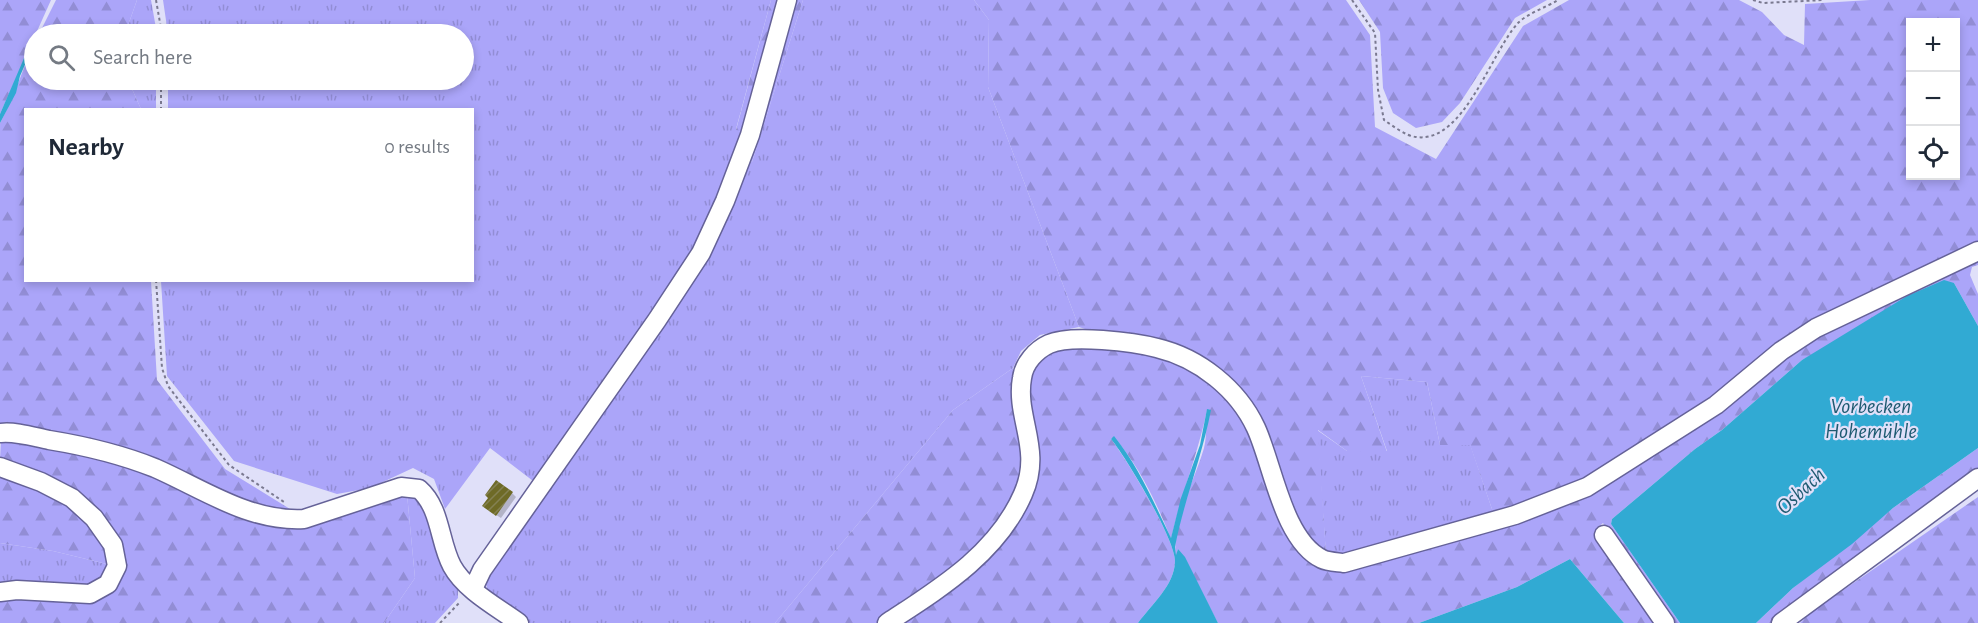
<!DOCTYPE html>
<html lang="en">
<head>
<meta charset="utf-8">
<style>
  body { margin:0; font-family:"Alegreya Sans",sans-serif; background:#f2f2f3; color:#1f2937 }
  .controls { position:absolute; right:18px; top:18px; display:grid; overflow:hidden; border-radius:0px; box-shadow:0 3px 9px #0003 }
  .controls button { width:54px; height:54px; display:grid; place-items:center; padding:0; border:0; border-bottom:2px solid #e0e1e3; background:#fff; color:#1f2937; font:30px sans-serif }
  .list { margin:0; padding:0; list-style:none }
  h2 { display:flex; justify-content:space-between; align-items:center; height:78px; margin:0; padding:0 24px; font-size:26px }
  h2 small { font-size:20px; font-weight:400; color:#747a83 }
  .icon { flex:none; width:33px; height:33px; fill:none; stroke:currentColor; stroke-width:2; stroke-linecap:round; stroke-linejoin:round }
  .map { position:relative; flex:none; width:1978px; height:623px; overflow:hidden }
  .search { position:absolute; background:#fff; box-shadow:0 3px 9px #0003; left:24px; top:24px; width:450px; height:66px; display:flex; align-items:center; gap:15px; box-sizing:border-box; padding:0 21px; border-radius:33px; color:#747a83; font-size:22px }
  .panel { position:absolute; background:#fff; box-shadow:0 3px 9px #0003; left:24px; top:108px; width:450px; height:174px; border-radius:0px }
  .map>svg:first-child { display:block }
</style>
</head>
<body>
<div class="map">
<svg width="1978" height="623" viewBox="0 0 1978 623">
  <defs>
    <pattern id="grass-tufts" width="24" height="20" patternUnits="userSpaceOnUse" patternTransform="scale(1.5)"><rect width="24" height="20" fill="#aba5f9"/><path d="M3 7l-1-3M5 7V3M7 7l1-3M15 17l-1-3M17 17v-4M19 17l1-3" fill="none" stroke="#928dd5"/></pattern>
    <pattern id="forest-firs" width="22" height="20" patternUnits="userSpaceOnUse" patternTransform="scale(1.5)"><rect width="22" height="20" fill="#aba5f9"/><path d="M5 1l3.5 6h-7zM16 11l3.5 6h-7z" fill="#928dd5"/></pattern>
    <pattern id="building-hatch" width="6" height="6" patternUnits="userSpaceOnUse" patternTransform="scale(1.5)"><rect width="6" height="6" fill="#6e6a26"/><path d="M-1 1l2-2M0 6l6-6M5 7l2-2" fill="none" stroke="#848153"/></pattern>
  </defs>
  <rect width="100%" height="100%" fill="#e0e0f9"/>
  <!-- grass -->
  <g fill="url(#grass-tufts)">
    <path d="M137,0H151L157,34H125Z"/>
    <path d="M163,0H771L736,129L744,133L700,240L537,484L490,448L445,509L434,479L413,468L370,488L337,494L234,461L167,376L161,281L472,280V110L168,109V80H464V34H168Z"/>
    <path d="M803,0H974L989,20L988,87L1079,327L1040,335L1021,351L1013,368L953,410L775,623H530L488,592L486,584L489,574L541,500L748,160L752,162Z"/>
    <path d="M128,80H156V109H141Z"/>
    <path d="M1361,376L1427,382L1440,445L1470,444L1494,515L1344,558L1326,554L1317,430L1347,451H1387Z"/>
    <path d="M407,494L419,498L458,582V598L435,623H384L415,578Z"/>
    <path d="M0,543L53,551L111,565L104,580L89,589L0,587Z"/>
  </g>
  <!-- forest -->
  <g fill="url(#forest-firs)" fill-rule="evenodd">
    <path d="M0,0H51L0,114Z"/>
    <path d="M56,0H137L125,34H39Z"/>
    <path d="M771,0H780L744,133L736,130Z"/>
    <path d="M793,0H803L752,162L748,160Z"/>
    <path d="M974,0H1346L1370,35L1375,127L1436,159L1523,26L1569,0H1739L1762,12L1784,35L1804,45L1805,4L1870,0H1978V245L1895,283L1584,481L1494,515L1470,445H1440L1427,382L1361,376L1387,452L1347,451L1318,430L1326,554L1312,546L1230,382L1183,347L1149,340L1106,336L1079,327L988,87L989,20ZM1910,22H1956V176H1910Z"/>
    <path d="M1359,0H1547L1515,18L1460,103L1442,122L1416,128L1393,113L1383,88L1380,32Z"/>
    <path d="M34,44V80H128L141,109L26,110V280L151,281L157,380L225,469L290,509L266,512L0,426V123C14,97 22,71 34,44Z"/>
    <path d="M1978,257V265L1972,267L1970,275L1978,294V326L1954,283L1802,360L1722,430L1695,449L1612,519L1611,524L1680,623H1671L1603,523L1596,529L1660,623H1624L1570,559L1517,587L1419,623H1218L1178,549L1176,557C1171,520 1194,483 1204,448C1207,436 1206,422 1207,410C1198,454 1181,495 1171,539C1157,503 1139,466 1114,437L1111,439C1126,458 1175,539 1175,561C1175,585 1151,605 1138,623H896L1027,497L1030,372C1038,362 1045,353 1059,350C1079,344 1160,352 1179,361C1201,371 1222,389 1237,407L1321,567L1517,521L1819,333Z"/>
    <path d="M1013,368L1024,446L1018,493L997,527L932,587L877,623H775L953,410Z"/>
    <path d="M1,440L106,455L265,521L289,528L320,523L407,494L415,578L384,623H0V596L91,598L122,567L98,514L0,460Z"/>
    <path d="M1978,448V472L1785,608L1773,623H1756L1793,588L1893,508Z"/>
    <path d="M0,473L69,502L109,547L111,565L53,551L0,543Z"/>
    <path d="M1978,497V623H1800L1810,613Z"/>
  </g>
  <!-- water -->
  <g fill="#31aad3">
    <path d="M34,35V44L20,76L16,93L0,123V114Z"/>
    <path d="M1944,280L1954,283L1978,326V448L1893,508L1852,544L1793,588L1756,623H1680L1611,524L1612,519L1695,449L1722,430L1802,360L1907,296Z"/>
    <path d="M1207,409L1211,410C1202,457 1184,500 1175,547L1176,555L1178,549L1185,557L1218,623H1138C1151,605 1175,585 1175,561C1175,539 1126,457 1111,439L1114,436C1139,467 1154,503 1171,538L1181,498L1200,445Z"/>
    <path d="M1570,559L1624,623H1419L1517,587Z"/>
  </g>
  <!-- shadow -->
  <path fill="#0003" d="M512,493L516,497L501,518L488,510Z"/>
  <!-- building -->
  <path fill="url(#building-hatch)" d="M496,480L513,492L496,516L482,506L488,498L485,495Z"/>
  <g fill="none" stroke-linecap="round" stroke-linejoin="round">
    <defs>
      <g id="minor">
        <path d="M0,433C16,431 34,437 49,440C86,446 120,454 155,468C203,489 249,522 304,519L401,487L419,489C441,508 439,542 452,566C465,590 497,607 519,623"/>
        <path d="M0,467L41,482L72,498L94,518L113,545L117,566L108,584L90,594L17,590L0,592"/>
        <path d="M1604,535L1665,623"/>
        <path d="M473,589L482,570L657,320L701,253L725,201L750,135L787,0"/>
        <path d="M887,623C939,589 997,554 1023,494C1043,449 1015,418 1022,378C1024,363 1036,350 1049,344C1071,334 1134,342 1157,348C1199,358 1238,389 1256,428C1273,465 1283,540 1322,559C1328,562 1337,562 1344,563L1515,515L1587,487L1716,405L1781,351L1816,328L1978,251"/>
        <path d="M1781,623L1978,478"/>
      </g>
    </defs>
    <!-- minor casing -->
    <use href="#minor" stroke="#656298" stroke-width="21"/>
    <!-- path -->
    <g stroke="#7a7990" stroke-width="2" stroke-dasharray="3 3" stroke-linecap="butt">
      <path d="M156,0L162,34"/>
      <path d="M1352,0L1375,33L1378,90L1384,120C1393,126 1406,136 1416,137C1464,144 1491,52 1518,23C1528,13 1547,7 1558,0"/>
      <path d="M1753,0L1763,3L1824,0"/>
      <path d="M161,110V80"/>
      <path d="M156,280L162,368L168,386L229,465L284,502"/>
      <path d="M440,623L460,602"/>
    </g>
    <!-- minor -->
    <use href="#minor" stroke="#fff" stroke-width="18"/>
  </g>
  <g text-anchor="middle" stroke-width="4.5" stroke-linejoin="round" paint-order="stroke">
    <!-- water labels -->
    <g font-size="22" font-style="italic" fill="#1d5a71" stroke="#e0e0f9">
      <text x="1871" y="413">Vorbecken<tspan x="1871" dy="25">Hohemühle</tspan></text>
      <text transform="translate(1800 490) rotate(-43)" y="8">Osbach</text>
    </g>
  </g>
</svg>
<div class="controls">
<button>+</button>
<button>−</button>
<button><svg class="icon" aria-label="locate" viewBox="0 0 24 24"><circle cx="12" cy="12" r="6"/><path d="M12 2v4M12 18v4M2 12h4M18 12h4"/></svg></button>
</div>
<div class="search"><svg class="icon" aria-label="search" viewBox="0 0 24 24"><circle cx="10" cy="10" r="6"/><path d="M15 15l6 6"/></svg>Search here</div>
<section class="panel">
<h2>Nearby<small>0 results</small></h2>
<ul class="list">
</ul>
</section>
</div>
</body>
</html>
